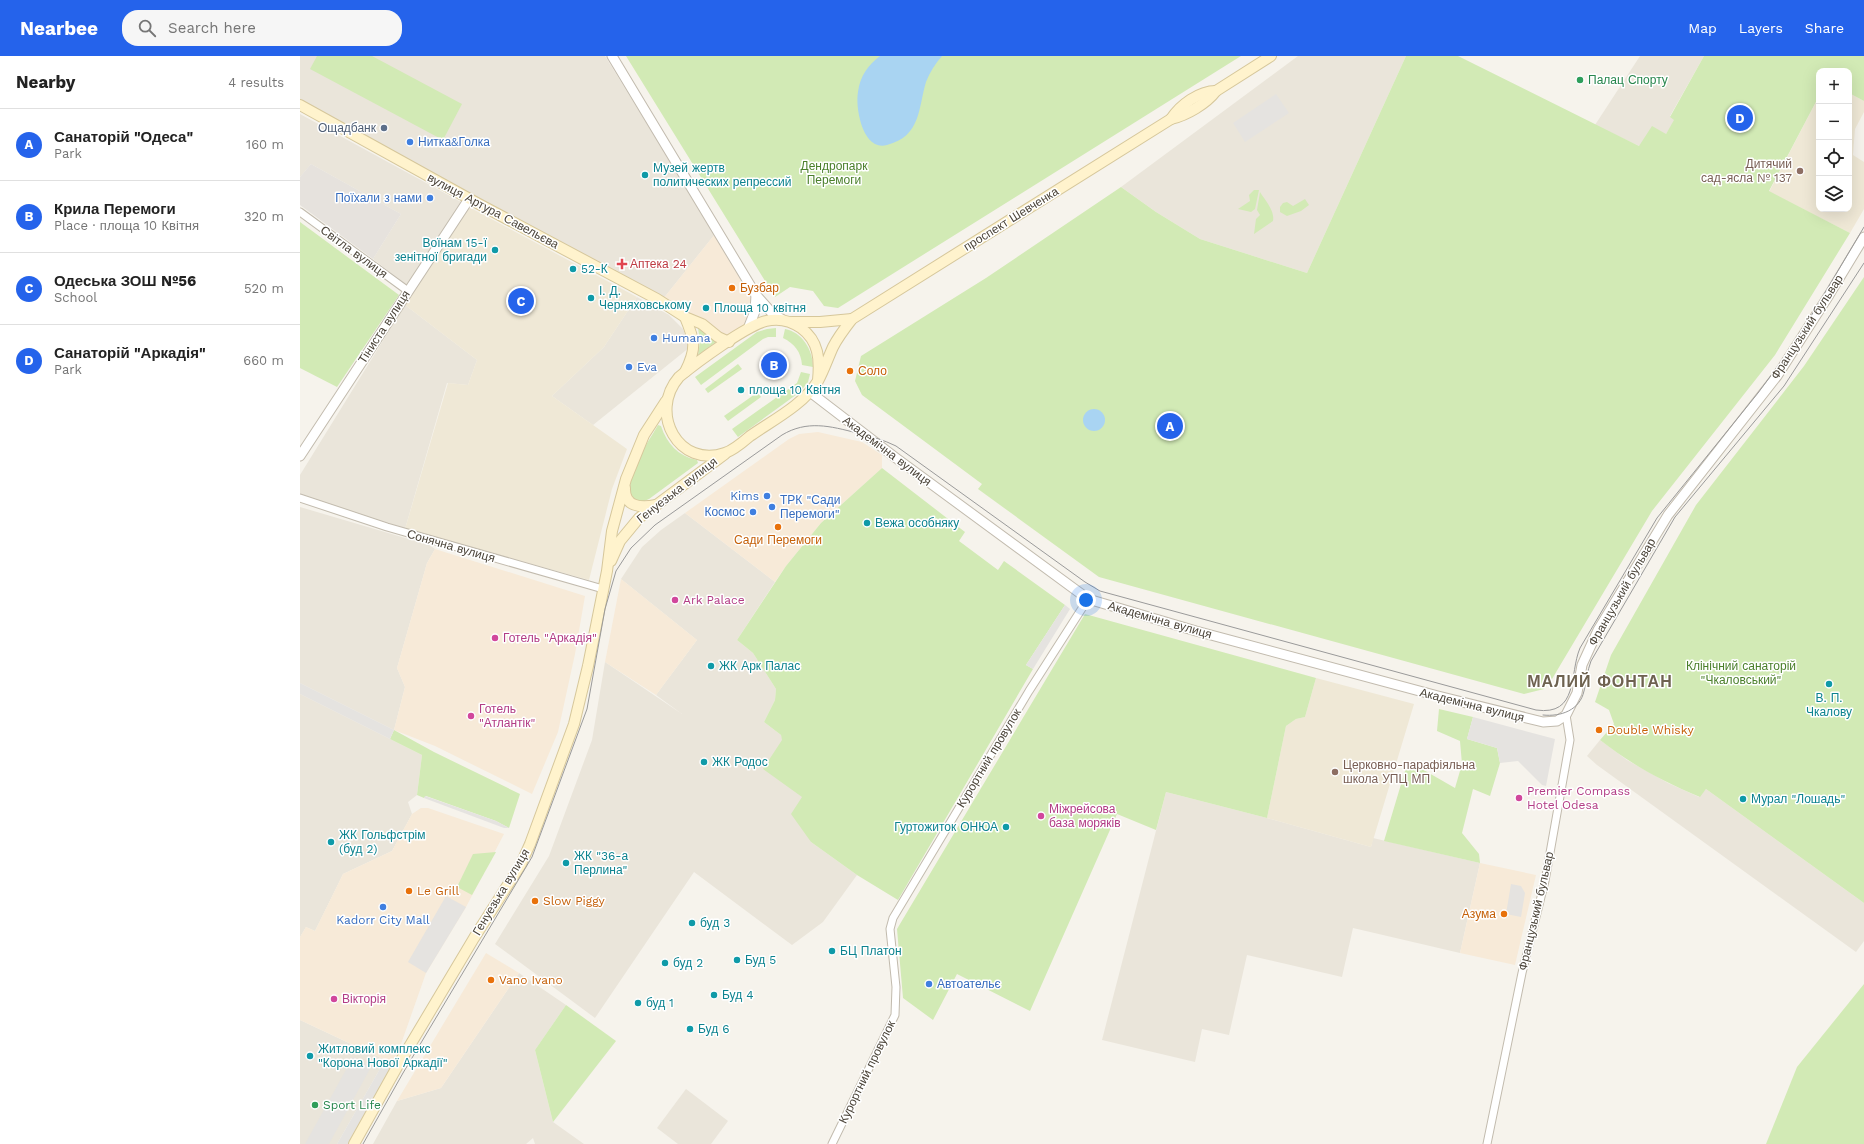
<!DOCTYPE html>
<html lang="en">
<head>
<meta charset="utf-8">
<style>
  body { margin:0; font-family:"Work Sans",sans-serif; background:#f6f6f6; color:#222 }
  .controls { position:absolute; right:12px; top:12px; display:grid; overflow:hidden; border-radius:8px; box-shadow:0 4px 16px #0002 }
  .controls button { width:36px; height:36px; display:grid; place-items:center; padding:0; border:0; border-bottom:1px solid #e0e0e0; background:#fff; color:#222; font:20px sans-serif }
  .you { position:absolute; left:786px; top:544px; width:14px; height:14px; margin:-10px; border:3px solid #fff; border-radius:50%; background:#1a73e8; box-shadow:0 0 0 6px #1a73e833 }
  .badge { display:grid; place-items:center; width:26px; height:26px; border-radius:50%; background:#2563eb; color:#fff; font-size:13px; font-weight:700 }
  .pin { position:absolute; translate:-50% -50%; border:2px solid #fff; box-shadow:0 1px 4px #0006 }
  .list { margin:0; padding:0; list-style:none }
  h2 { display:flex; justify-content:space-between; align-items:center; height:52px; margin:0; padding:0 16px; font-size:17px }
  h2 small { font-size:13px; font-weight:400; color:#767676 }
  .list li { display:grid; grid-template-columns:26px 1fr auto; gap:12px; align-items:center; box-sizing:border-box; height:72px; padding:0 16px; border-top:1px solid #e0e0e0 }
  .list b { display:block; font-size:15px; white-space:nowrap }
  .list p { margin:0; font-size:13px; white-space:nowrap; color:#767676 }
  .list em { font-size:13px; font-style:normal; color:#767676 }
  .icon { flex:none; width:22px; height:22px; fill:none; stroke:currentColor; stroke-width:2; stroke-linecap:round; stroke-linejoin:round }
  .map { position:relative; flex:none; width:1564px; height:1088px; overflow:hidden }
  header { display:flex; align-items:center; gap:24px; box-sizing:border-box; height:56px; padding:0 20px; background:#2563eb; color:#fff }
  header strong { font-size:19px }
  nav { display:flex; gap:22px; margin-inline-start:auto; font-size:14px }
  .search { width:280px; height:36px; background:#f6f6f6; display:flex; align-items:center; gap:10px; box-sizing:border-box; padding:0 14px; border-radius:16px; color:#767676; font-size:15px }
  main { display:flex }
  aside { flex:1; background:#fff }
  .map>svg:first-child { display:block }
</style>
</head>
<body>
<header>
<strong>Nearbee</strong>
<div class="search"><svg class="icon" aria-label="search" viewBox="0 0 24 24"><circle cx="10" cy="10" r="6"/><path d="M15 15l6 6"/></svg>Search here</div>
<nav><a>Map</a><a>Layers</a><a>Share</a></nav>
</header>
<main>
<aside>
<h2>Nearby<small>4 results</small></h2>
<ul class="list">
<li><span class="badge">A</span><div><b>Санаторій &quot;Одеса&quot;</b><p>Park</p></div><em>160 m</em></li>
<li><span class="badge">B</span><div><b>Крила Перемоги</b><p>Place · площа 10 Квітня</p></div><em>320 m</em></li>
<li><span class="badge">C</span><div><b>Одеська ЗОШ №56</b><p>School</p></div><em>520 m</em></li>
<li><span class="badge">D</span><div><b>Санаторій &quot;Аркадія&quot;</b><p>Park</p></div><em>660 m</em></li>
</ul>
</aside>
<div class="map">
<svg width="1564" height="1088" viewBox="0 0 1564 1088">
  <rect width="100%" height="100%" fill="#f6f3ec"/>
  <!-- residential -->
  <g fill="#eae5da">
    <path d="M0,0H305L415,178L363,243L0,45Z"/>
    <path d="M998,0H1106L1007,217L900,183L856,156L821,131Z"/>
    <path d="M1340,0H1404L1370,60L1375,64L1366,78L1339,90L1295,69Z"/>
    <path d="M0,58L161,146L107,229L73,203L101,158L11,108L0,121Z"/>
    <path d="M337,241L369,259L383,273L390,291L293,369L252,340L304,291Z"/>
    <path d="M105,249L177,304L168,329L147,327L105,473L0,442V419Z"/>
    <path d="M0,451L129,489L135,493L127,507L97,612L105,631L94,674L0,627Z"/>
    <path d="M385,457L475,526L437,584L453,597L476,633L475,644L464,666L481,679L502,741L511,786L557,819L523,866L492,889L394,816L295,962L195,888L249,800L292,684L305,606L382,658L356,639L397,584L321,523L342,491L361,474Z"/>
    <path d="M0,638L122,699L117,739L108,746L112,758L92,795L43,818L15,875L6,871L0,881Z"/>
    <path d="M1300,684L1327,704L1368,727L1399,741L1406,733L1564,847V885L1556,896L1297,709L1287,700Z"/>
    <path d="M866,736L967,762L1071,791L1073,782L1180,807L1160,897L1053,872L1042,921L947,899L929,979L902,973L895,1006L802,984Z"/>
    <path d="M219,917L266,949L235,994L253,1066L284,1088H235L233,1082L226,1088H73L97,1045L141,1032Z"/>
    <path d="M0,964L85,1004L37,1088H0Z"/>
    <path d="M386,1033L428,1065L411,1088H378L357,1072Z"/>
  </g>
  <!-- commercial -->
  <g fill="#f7ead8">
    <path d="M415,178L448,229L455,250L447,267L425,282L363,243Z"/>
    <path d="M518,376L562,386L582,399V412L521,467L486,510L475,526L385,457L489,383L499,378Z"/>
    <path d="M135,493L285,540L275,598L258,676L232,738L135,690L94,674L105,631L97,612L127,507Z"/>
    <path d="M321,523L397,584L356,639L305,606Z"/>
    <path d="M121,752H128L204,778L166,851L126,917L94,1008L0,964V881L6,871L15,875L43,818L92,795L112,758Z"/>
    <path d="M1180,807L1236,819L1215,909L1160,897Z"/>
    <path d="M186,897L219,917L141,1032L97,1045Z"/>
  </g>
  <!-- industrial -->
  <path fill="#e6e2dd" d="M11,108L101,158L73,203L0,149V121Z"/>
  <!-- education -->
  <g fill="#efe8d6">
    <path d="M1549,37L1564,45V56L1555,73L1553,99L1564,106V153L1550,177L1469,136L1519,40V153H1549Z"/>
    <path d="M169,151L337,241L304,291L252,340L327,393L312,433L289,524L105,473L148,327L168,329L177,304L105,249Z"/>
    <path d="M1016,622L1114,648L1071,791L967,762L986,670L996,663L1005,661Z"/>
  </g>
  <!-- green -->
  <g fill="#d2eab5">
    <path d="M17,0H72L162,48L143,84L10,13Z"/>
    <path d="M326,0H941L538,252L524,250L513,235L490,231L475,241Z"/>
    <path d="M1106,0H1158L1339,90L1352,70L1366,78L1374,64L1370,61L1404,0H1564V45L1549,37V15H1519V40L1469,135L1550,177L1475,299L1352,455L1252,623L1244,633L1224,638L799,521L678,433L682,428L562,339L555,325L561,300L686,222L821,131L856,156L900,183L1007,217Z"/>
    <path d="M954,134H959L955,153L951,156L938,153L950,145L949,139Z"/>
    <path d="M960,136C965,144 975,155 973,165L954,178L956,163L960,159L957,154Z"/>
    <path d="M1005,143L1009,149L1001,155L987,160L980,156V151L983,147L987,146L993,150Z"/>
    <path d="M0,166L99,239L37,331L0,312Z"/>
    <path d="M1564,221V847L1406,733L1400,741C1362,725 1332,709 1300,684L1314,668L1309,654L1295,646L1311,599L1396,449L1504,310Z"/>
    <path d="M398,272L416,286L398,299L400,285Z"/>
    <path d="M476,272V281H468L463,283L401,329L395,321L457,276L467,273Z"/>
    <path d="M485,273C502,276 513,294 513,311L502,309C501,296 495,288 483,282Z"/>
    <path d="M438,308L442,313L408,337L405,333Z"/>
    <path d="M501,316L510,318L508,326L500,336L438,381L432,373L497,327Z"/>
    <path d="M458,336L461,341L428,365L424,360Z"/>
    <path d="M358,369L361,370C367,388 378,400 397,404L398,407L349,443L342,446L333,444C322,420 347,389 358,369Z"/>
    <path d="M582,412L665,476L659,485L698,514L704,505L765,549L726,609L733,613L598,844L557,819L511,786L491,758L502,741L463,713L482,684L481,679L464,666L475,644L476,633L453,597L437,584L486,510L521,467Z"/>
    <path d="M785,558L1016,622L1005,661L996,663L986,670L967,762L866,736L856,774L817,758L730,955L657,918L633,964L603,942L597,873Z"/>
    <path d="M1139,653L1173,661L1167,683L1197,692L1200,707L1190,740L1173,733L1162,777L1179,798L1180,807L1084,785L1108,705L1155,732L1162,708L1160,685L1137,675Z"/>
    <path d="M94,674L134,696L220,738L209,772L196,765L126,740L124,742L117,739L122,699L90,683Z"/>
    <path d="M196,796L172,839L157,831L173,798Z"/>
    <path d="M1564,928V1088H1466L1497,1011Z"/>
    <path d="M266,949L316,985L253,1066L235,994Z"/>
  </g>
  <!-- parking -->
  <g fill="#e5e3e0">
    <path d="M976,38L989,57L945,86L933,67Z"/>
    <path d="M765,549L770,553L733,613L726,609Z"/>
    <path d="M0,627L94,674L90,683L0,638Z"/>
    <path d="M1173,661L1255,683L1246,730L1242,729L1218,705L1200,707L1197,692L1167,683Z"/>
    <path d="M125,740L196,765L209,772H204L124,742Z"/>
    <path d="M1211,828L1221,830L1225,837L1221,861L1206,858Z"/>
    <path d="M146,840L166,851L126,917L108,906Z"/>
    <path d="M53,1001L71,1011L29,1088H5Z"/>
    <path d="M85,1004L94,1008L50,1088H37Z"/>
  </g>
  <!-- water -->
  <g fill="#a9d4f2">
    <path d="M580,0H642C635,8 630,16 626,26C618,53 621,80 587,89C563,96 555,52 558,36C560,20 568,9 580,0Z"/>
    <circle cx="794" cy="364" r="11"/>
  </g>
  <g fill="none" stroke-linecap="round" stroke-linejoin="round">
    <defs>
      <g id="minor">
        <path d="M0,156L108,235"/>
        <path d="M0,442L87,471L303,533"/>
        <path d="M532,1088L595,959L596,931L590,873L593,862L729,635L788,543"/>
        <path d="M1187,1088L1222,917L1245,825L1270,684L1266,659"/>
      </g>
      <g id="tertiary">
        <path d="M312,0L456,239L472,257L483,264"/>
        <path d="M448,273L455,255L456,239"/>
        <path d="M510,336L596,402L788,543L896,575L1138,640L1243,666L1257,665L1266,659L1277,637L1282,609L1298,574L1368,459L1477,320L1529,239L1564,181"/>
        <path d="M0,400L169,143"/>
      </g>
      <g id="secondary">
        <path d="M0,49L177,147L357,243L385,261L402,268L418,281L429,286"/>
        <path d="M871,63C880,49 899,35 916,35"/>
        <path d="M385,261C395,285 397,292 385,316"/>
        <path d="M492,266H520L552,263"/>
        <path d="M518,324C520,304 519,285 501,272C491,265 478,262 466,265C446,270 397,306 379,321C348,357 379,413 425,397C434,394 443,386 450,380C473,364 503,349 518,325C524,314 528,302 533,291C538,281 545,272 552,263L871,63C887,59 906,48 916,35L971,0"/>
        <path d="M325,432C324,451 341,452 356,449"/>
        <path d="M311,505L320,485L339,462L425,398"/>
        <path d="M54,1088L97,1011L174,882L221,808L230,788L274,668L288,610L307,515L312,475L326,423L344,379L366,345"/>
      </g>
    </defs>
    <!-- minor casing -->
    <use href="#minor" stroke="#c2bbae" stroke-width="9"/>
    <!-- tertiary casing -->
    <use href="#tertiary" stroke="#c2bbae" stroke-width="11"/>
    <!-- secondary casing -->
    <use href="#secondary" stroke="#d6c79b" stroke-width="12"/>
    <!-- minor -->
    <use href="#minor" stroke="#fff" stroke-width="7"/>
    <!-- tertiary -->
    <use href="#tertiary" stroke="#fff" stroke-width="9"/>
    <!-- secondary -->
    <use href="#secondary" stroke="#fff3cd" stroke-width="10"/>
    <!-- tram -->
    <g stroke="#9a9a9a" stroke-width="1">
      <path d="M1243,659C1261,661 1280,654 1284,635C1287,625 1287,615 1291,605L1375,461L1484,330L1564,207"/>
      <path d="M63,1088L103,1017L232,801L287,653L305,553L316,515L331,492L355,469L482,379C507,364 530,370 557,377C570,380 584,384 596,390L785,526L800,535L1236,654C1279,660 1269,618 1280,592L1357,462L1458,337L1495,287L1564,171"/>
    </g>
  </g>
  <!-- markers -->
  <g fill="#2e9e5b" stroke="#fff" stroke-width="1.5">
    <circle cx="1280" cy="24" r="4"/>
    <circle cx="15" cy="1049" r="4"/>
  </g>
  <circle fill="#5c6f8a" stroke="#fff" stroke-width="1.5" cx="84" cy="72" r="4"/>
  <g fill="#3f7fe0" stroke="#fff" stroke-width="1.5">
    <circle cx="110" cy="86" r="4"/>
    <circle cx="130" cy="142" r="4"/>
    <circle cx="354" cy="282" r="4"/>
    <circle cx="329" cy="311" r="4"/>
    <circle cx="467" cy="440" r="4"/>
    <circle cx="472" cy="451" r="4"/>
    <circle cx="453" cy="456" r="4"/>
    <circle cx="83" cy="851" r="4"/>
    <circle cx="629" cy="928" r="4"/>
  </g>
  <g fill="#8d6e63" stroke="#fff" stroke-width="1.5">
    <circle cx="1500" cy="115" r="4"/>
    <circle cx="1035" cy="716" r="4"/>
  </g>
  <g fill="#0f9aa8" stroke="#fff" stroke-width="1.5">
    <circle cx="345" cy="119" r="4"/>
    <circle cx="195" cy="194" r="4"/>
    <circle cx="273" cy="213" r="4"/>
    <circle cx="291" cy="242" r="4"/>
    <circle cx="406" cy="252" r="4"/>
    <circle cx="441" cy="334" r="4"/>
    <circle cx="567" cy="467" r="4"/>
    <circle cx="411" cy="610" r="4"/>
    <circle cx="1529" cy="628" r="4"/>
    <circle cx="404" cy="706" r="4"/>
    <circle cx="1443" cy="743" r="4"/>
    <circle cx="706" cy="771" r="4"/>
    <circle cx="31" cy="786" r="4"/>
    <circle cx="266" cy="807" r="4"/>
    <circle cx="392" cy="867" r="4"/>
    <circle cx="532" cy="895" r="4"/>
    <circle cx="437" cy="904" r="4"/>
    <circle cx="365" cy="907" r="4"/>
    <circle cx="414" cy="939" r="4"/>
    <circle cx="338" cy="947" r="4"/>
    <circle cx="390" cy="973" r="4"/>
    <circle cx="10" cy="1000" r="4"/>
  </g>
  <path fill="#e0444e" stroke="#fff" stroke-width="1.5" d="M320 202h4v4h4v4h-4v4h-4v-4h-4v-4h4z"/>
  <g fill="#e8710a" stroke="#fff" stroke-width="1.5">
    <circle cx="432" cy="232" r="4"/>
    <circle cx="550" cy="315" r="4"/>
    <circle cx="478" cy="471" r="4"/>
    <circle cx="1299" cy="674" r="4"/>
    <circle cx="109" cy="835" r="4"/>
    <circle cx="235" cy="845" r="4"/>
    <circle cx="1204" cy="858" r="4"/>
    <circle cx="191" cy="924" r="4"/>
  </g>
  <g fill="#d1479c" stroke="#fff" stroke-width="1.5">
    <circle cx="375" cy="544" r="4"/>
    <circle cx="195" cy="582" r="4"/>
    <circle cx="171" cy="660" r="4"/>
    <circle cx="1219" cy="742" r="4"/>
    <circle cx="741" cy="760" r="4"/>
    <circle cx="34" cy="943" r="4"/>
  </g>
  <g text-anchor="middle" stroke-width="3" stroke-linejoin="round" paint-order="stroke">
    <!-- leisure labels -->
    <g font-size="12" fill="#27864d" stroke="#fff" text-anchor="start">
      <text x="1288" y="28">Палац Спорту</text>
      <text x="23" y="1053">Sport Life</text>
    </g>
    <!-- service labels -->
    <g font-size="12" fill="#4e5e75" stroke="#fff" text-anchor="end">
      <text x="76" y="76">Ощадбанк</text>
    </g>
    <!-- shop labels -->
    <g font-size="12" fill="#366cbe" stroke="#fff" text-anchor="start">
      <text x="118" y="90">Нитка&amp;Голка</text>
      <text x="122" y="146" text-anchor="end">Поїхали з нами</text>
      <text x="362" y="286">Humana</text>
      <text x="337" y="315">Eva</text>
      <text x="459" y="444" text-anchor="end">Kims</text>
      <text x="480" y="448">ТРК "Сади<tspan x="480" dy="14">Перемоги"</tspan></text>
      <text x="445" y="460" text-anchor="end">Космос</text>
      <text x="83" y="868" text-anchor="middle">Kadorr City Mall</text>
      <text x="637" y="932">Автоательє</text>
    </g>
    <!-- education labels -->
    <g font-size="12" fill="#785e54" stroke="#fff" text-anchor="end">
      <text x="1492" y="112">Дитячий<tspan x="1492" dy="14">сад-ясла № 137</tspan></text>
      <text x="1043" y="713" text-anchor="start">Церковно-парафіяльна<tspan x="1043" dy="14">школа УПЦ МП</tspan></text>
    </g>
    <!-- park labels -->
    <g font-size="12" fill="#4a7f2a" stroke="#fff">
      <text x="534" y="114">Дендропарк<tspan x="534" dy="14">Перемоги</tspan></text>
      <text x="1441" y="614">Клінічний санаторій<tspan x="1441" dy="14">"Чкаловський"</tspan></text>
    </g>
    <!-- culture labels -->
    <g font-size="12" fill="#0d838f" stroke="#fff" text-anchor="start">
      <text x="353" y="116">Музей жертв<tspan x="353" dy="14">политических репрессий</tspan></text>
      <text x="187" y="191" text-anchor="end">Воїнам 15-ї<tspan x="187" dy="14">зенітної бригади</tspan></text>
      <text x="281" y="217">52-К</text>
      <text x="299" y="239">І. Д.<tspan x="299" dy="14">Черняховському</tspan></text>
      <text x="414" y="256">Площа 10 квітня</text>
      <text x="449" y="338">площа 10 Квітня</text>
      <text x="575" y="471">Вежа особняку</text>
      <text x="419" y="614">ЖК Арк Палас</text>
      <text x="1529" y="646" text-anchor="middle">В. П.<tspan x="1529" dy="14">Чкалову</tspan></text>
      <text x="412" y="710">ЖК Родос</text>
      <text x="1451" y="747">Мурал "Лошадь"</text>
      <text x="698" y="775" text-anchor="end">Гуртожиток ОНЮА</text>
      <text x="39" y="783">ЖК Гольфстрім<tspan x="39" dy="14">(буд 2)</tspan></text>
      <text x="274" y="804">ЖК "36-а<tspan x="274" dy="14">Перлина"</tspan></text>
      <text x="400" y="871">буд 3</text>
      <text x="540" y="899">БЦ Платон</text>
      <text x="445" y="908">Буд 5</text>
      <text x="373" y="911">буд 2</text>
      <text x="422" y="943">Буд 4</text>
      <text x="346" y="951">буд 1</text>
      <text x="398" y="977">Буд 6</text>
      <text x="18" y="997">Житловий комплекс<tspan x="18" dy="14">"Корона Нової Аркадії"</tspan></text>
    </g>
    <!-- street labels -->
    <g font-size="12" fill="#4b4439" stroke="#fff">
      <text transform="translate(193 155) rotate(28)" y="4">вулиця Артура Савельєва</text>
      <text transform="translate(711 163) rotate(-32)" y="4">проспект Шевченка</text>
      <text transform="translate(54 196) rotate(36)" y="4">Світла вулиця</text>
      <text transform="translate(84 271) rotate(-57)" y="4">Тіниста вулиця</text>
      <text transform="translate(1507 271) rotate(-57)" y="4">Французький бульвар</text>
      <text transform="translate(587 395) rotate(37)" y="4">Академічна вулиця</text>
      <text transform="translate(377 434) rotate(-38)" y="4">Генуезька вулиця</text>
      <text transform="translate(151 490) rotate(16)" y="4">Сонячна вулиця</text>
      <text transform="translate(1322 536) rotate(-60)" y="4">Французький бульвар</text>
      <text transform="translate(860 564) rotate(16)" y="4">Академічна вулиця</text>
      <text transform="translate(1172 649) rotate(14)" y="4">Академічна вулиця</text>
      <text transform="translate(689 702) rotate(-59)" y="4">Курортний провулок</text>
      <text transform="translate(201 836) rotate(-59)" y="4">Генуезька вулиця</text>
      <text transform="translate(1236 855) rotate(-77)" y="4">Французький бульвар</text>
      <text transform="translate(567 1016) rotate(-64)" y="4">Курортний провулок</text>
    </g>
    <!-- health labels -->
    <g font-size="12" fill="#be3a42" stroke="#fff" text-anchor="start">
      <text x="330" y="212">Аптека 24</text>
    </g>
    <!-- food labels -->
    <g font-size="12" fill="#c56008" stroke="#fff" text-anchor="start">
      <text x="440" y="236">Бузбар</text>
      <text x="558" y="319">Соло</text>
      <text x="478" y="488" text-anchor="middle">Сади Перемоги</text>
      <text x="1307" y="678">Double Whisky</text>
      <text x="117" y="839">Le Grill</text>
      <text x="243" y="849">Slow Piggy</text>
      <text x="1196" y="862" text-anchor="end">Азума</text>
      <text x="199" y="928">Vano Ivano</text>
    </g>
    <!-- hotel labels -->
    <g font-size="12" fill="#b23c85" stroke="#fff" text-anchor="start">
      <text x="383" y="548">Ark Palace</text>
      <text x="203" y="586">Готель "Аркадія"</text>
      <text x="179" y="657">Готель<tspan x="179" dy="14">"Атлантік"</tspan></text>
      <text x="1227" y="739">Premier Compass<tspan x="1227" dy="14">Hotel Odesa</tspan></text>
      <text x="749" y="757">Міжрейсова<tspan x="749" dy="14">база моряків</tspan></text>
      <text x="42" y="947">Вікторія</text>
    </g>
    <!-- district labels -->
    <g font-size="16" font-weight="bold" letter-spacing="1" fill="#6e6250" stroke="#fff">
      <text x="1300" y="631">МАЛИЙ ФОНТАН</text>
    </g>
  </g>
</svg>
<div class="controls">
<button>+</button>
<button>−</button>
<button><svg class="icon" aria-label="locate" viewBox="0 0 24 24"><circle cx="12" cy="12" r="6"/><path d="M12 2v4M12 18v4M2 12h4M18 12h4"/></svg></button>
<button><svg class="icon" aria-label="layers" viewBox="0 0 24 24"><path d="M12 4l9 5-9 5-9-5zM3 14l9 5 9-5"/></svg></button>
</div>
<div class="you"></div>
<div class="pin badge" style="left:870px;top:370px">A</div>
<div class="pin badge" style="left:474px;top:309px">B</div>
<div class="pin badge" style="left:221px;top:245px">C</div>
<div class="pin badge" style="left:1440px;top:62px">D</div>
</div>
</main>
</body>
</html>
